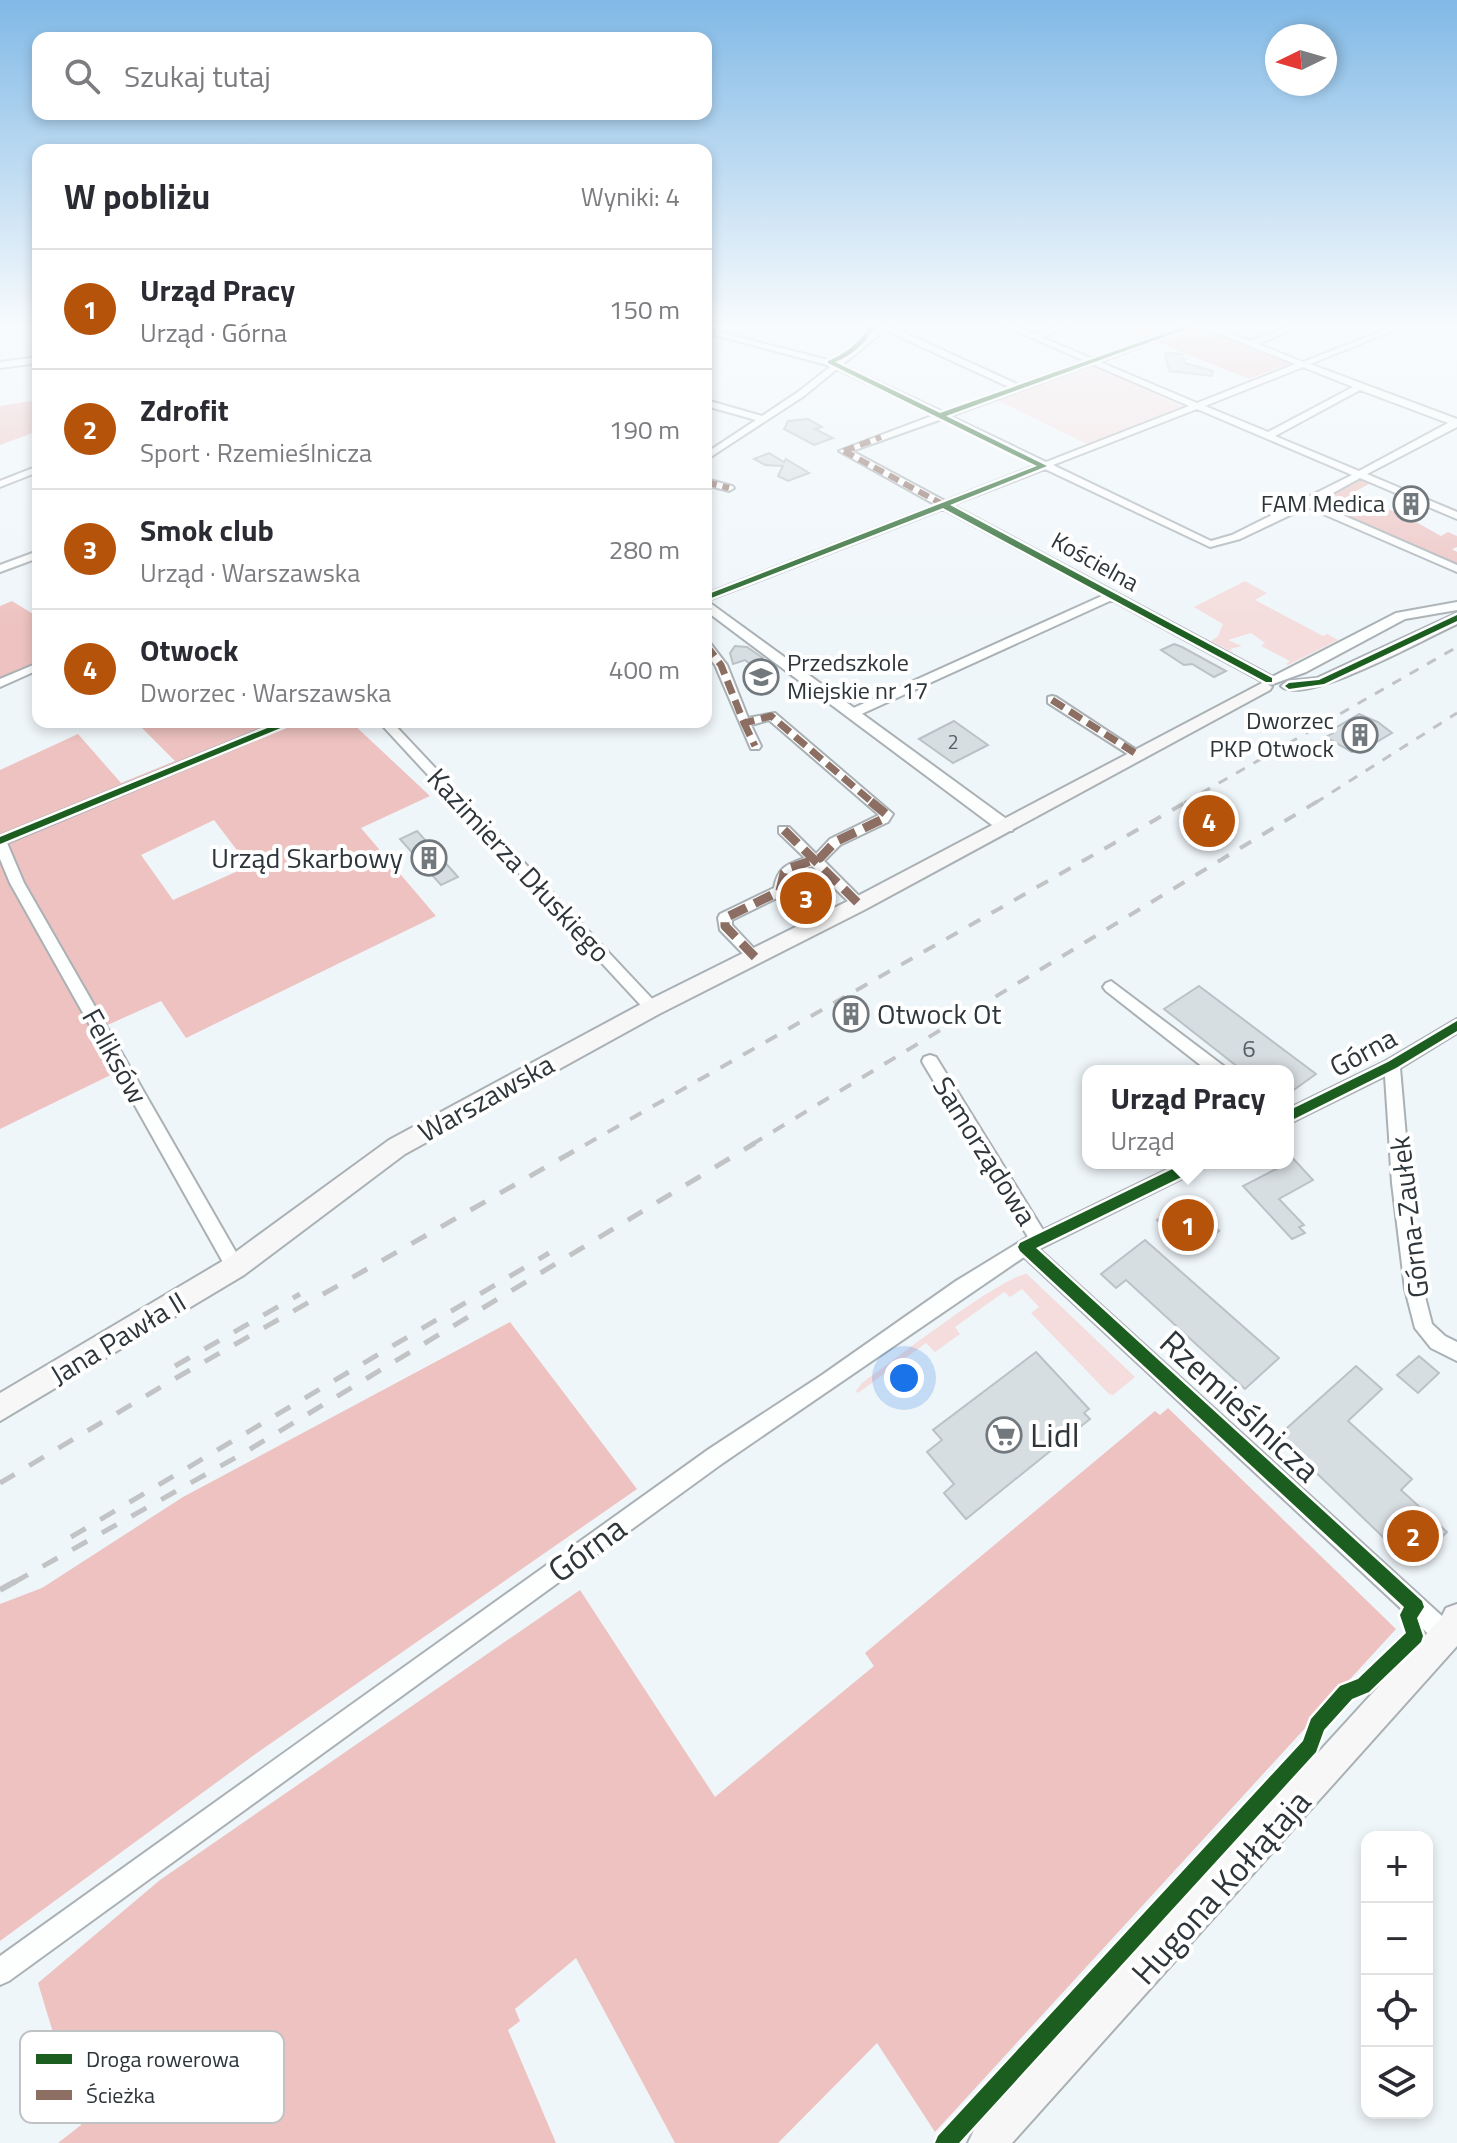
<!DOCTYPE html>
<html lang="pl">
<head>
<meta charset="utf-8">
<style>
  body { margin:0; font-family:"Titillium Web",sans-serif; background:#f7f7f7; color:#2b2b33 }
  .controls { position:absolute; right:24px; bottom:24px; display:grid; overflow:hidden; border-radius:16px; box-shadow:0 4px 12px #0003 }
  .controls button { width:72px; height:72px; display:grid; place-items:center; padding:0; border:0; border-bottom:2px solid #e1e1e2; background:#fff; color:#2b2b33; font:40px sans-serif }
  .compass { position:absolute; left:1265px; top:24px; width:72px; height:72px; border-radius:50%; background:#fff; box-shadow:0 4px 12px #0003; rotate:265deg }
  .you { position:absolute; left:904px; top:1378px; width:28px; height:28px; margin:-20px; border:6px solid #fff; border-radius:50%; background:#1a73e8; box-shadow:0 0 0 12px #1a73e833 }
  .badge { display:grid; place-items:center; width:52px; height:52px; border-radius:50%; background:#b45309; color:#fff; font-size:26px; font-weight:700 }
  .pin { position:absolute; translate:-50% -50%; border:4px solid #fff; box-shadow:0 2px 8px #0006 }
  .popup { position:absolute; left:1082px; top:1065px; width:212px; height:104px; box-sizing:border-box; display:grid; place-content:center; border-radius:16px; background:#fff; filter:drop-shadow(0 2px 6px #0005); font-size:26px; white-space:nowrap; color:#7c7c81 }
  .popup b { font-size:30px; color:#2b2b33 }
  .popup::after { content:''; position:absolute; left:50%; top:100%; margin-left:-16px; border:16px solid transparent; border-top-color:#fff }
  .list { margin:0; padding:0; list-style:none }
  h2 { display:flex; justify-content:space-between; align-items:center; height:104px; margin:0; padding:0 32px; font-size:34px }
  h2 small { font-size:26px; font-weight:400; color:#7c7c81 }
  .list li { display:grid; grid-template-columns:52px 1fr auto; gap:24px; align-items:center; box-sizing:border-box; height:120px; padding:0 32px; border-top:2px solid #e1e1e2 }
  .list b { display:block; font-size:30px; white-space:nowrap }
  .list p { margin:0; font-size:26px; white-space:nowrap; color:#7c7c81 }
  .list em { font-size:26px; font-style:normal; color:#7c7c81 }
  .icon { flex:none; width:44px; height:44px; fill:none; stroke:currentColor; stroke-width:2; stroke-linecap:round; stroke-linejoin:round }
  .map { position:relative; flex:none; width:1457px; height:2143px; overflow:hidden }
  .search { position:absolute; background:#fff; box-shadow:0 4px 12px #0003; left:32px; top:32px; width:680px; height:88px; display:flex; align-items:center; gap:20px; box-sizing:border-box; padding:0 28px; border-radius:16px; color:#7c7c81; font-size:30px }
  .panel { position:absolute; background:#fff; box-shadow:0 4px 12px #0003; left:32px; top:144px; width:680px; height:584px; border-radius:16px }
  .map>svg:first-child { display:block }
</style>
</head>
<body>
<div class="map">
<svg width="1457" height="2143" viewBox="0 0 1457 2143">
  <rect width="100%" height="100%" fill="#eff6fa"/>
  <!-- green -->
  <g fill="#f4dddc">
    <path d="M1094,366L1183,407L1087,444L997,400Z"/>
    <path d="M1245,581L1267,593L1255,600L1323,636L1327,634L1338,640L1288,665L1286,664L1290,661L1261,646L1265,643L1251,633L1228,640L1242,646L1230,649L1234,653L1211,641L1218,636L1223,624L1194,607Z"/>
    <path d="M1027,1274L1135,1377L1113,1395L1109,1394L1031,1313L1039,1307L1022,1289L1010,1297L1004,1292L955,1327L960,1334L935,1352L926,1343L858,1393L856,1391L862,1383C890,1363 1003,1275 1027,1274Z"/>
  </g>
  <!-- forest -->
  <g fill="#edc2c0" fill-rule="evenodd">
    <path d="M1117,326H1200L1293,362L1249,379Z"/>
    <path d="M38,400V431L0,445V406Z"/>
    <path d="M1362,479L1371,483L1356,491L1383,504L1380,507L1420,519L1416,522L1441,536L1448,532L1457,536V547L1452,549L1457,552V566L1316,504Z"/>
    <path d="M12,601L38,617V663L0,680V606Z"/>
    <path d="M136,722H351L430,796L361,828L436,916L186,1038L161,1001L103,1027L125,1068L0,1129V770L78,734L121,783L175,761ZM214,820L249,866L173,900L141,855Z"/>
    <path d="M510,1322L637,1489L254,1755L0,1941V1604L42,1588L183,1497Z"/>
    <path d="M1168,1408L1396,1629L935,2132L877,2043L778,2143H675L576,1958L515,2009L520,2021L508,2030L556,2143H58L81,2125L38,1983L160,1880L580,1590L715,1797L874,1666L865,1653L1155,1411L1160,1415Z"/>
  </g>
  <!-- building -->
  <g fill="#d7dee2" stroke="#bbc2c6" stroke-width="2">
    <path d="M1165,353L1182,354L1185,363L1213,371L1212,376L1169,371Z"/>
    <path d="M808,419L822,427L815,429L833,438L814,445L784,429L788,421Z"/>
    <path d="M769,453L784,462L786,459L809,473L788,481L778,476L783,466L765,465L754,459Z"/>
    <path d="M1174,644L1182,647L1226,671L1214,677L1192,664L1184,665L1161,650Z"/>
    <path d="M735,646L747,647L763,658L750,664L745,660L733,664L730,653Z"/>
    <path d="M1359,714L1378,722L1392,733L1363,750L1359,748L1352,752L1326,737L1333,733L1330,731Z"/>
    <path d="M954,721L988,745L953,763L919,739Z"/>
    <path d="M417,831L458,877L441,885L400,839Z"/>
    <path d="M1199,986L1316,1074L1288,1094V1071H1243L1164,1009Z"/>
    <path d="M1288,1153L1313,1180L1279,1199L1304,1225L1299,1227L1305,1233L1292,1239L1243,1186L1288,1163Z"/>
    <path d="M1186,1200L1219,1231L1208,1239L1202,1233L1184,1245L1157,1220Z"/>
    <path d="M1145,1240L1279,1358L1245,1389L1126,1280L1116,1288L1101,1274Z"/>
    <path d="M1036,1352L1089,1409L1084,1413L1090,1419L966,1519L944,1493L954,1484L927,1452L942,1440L933,1430Z"/>
    <path d="M1419,1356L1439,1373L1418,1393L1397,1375Z"/>
    <path d="M1356,1366L1382,1389L1348,1421L1412,1479L1401,1490L1447,1532L1427,1552L1423,1547L1409,1562L1278,1436Z"/>
  </g>
  <g fill="none" stroke-linecap="round" stroke-linejoin="round">
    <defs>
      <g id="minor">
        <path d="M880,326H890L1019,385L1085,361L1005,326H1015L1034,334L1059,326H1070L1041,337L1093,359L1184,326H1195L1100,362L1197,403L1295,364L1199,326H1210L1250,341L1292,326H1303L1258,344L1303,362L1395,326H1405L1310,364L1457,419V427L1367,474L1457,512V519L1360,478L1315,503L1457,565V572L1307,507L1240,539L1210,547L1045,469L952,505L1273,677V683H1265L1112,600L857,716H849V710L1104,595L943,509L706,601V594L936,505L839,451L934,415L837,369L804,396L706,460V453L756,420L706,406V400L762,416L798,392L831,366L715,335V331L836,362ZM885,330L1011,388L943,412L842,365ZM1092,364L1189,406L1046,462L950,416ZM1303,367L1353,387L1268,432L1205,406ZM1360,390L1448,423L1359,471L1275,436ZM1197,409L1352,475L1232,535L1211,541L1053,465ZM942,419L1037,465L945,501L852,451Z"/>
        <path d="M38,357V363L0,368V362Z"/>
        <path d="M38,466V472L0,487V481Z"/>
        <path d="M706,479L732,486L734,488L729,491L706,485Z"/>
        <path d="M38,551V558L0,572V565Z"/>
        <path d="M706,642L710,643L727,665L748,718L775,713L893,814L888,822L840,845L824,861L864,901L866,904L864,907H854L812,866L791,875L785,894L732,920V925L762,957L755,962L750,961L720,930L718,918L720,914L774,888C778,868 785,865 805,858L779,833V827H789L816,854L830,839L879,815L769,720L751,725L761,746L759,749H751L715,665L706,653Z"/>
        <path d="M38,663V670L0,687V679Z"/>
        <path d="M1052,696L1056,697L1144,755L1142,758H1134L1048,703V697Z"/>
        <path d="M279,722H296L7,843L24,883L241,1261L244,1267L241,1273L235,1275L229,1273L10,883L0,859V836Z"/>
        <path d="M379,722H392L657,1004L660,1008L657,1012H647Z"/>
        <path d="M1111,981L1225,1067L1227,1071H1208L1106,991L1103,987L1106,983Z"/>
        <path d="M1457,1019V1033L1400,1068L1410,1183L1423,1289L1432,1324L1445,1336L1457,1342V1361L1431,1348L1415,1328L1405,1289L1392,1183L1385,1076L1288,1124V1109L1386,1061Z"/>
        <path d="M930,1055L936,1057L1043,1230L1181,1163H1205L1203,1168L1039,1249L1454,1627L1457,1635L1454,1643L1446,1646L1438,1643L1024,1257L723,1463L9,1981L0,1985V1956L709,1449L822,1375L956,1281L1028,1237L924,1065L922,1061L924,1057Z"/>
      </g>
      <g id="tertiary">
        <path d="M706,600L1012,823L1014,827L1012,831H1000L706,611Z"/>
        <path d="M1457,602V610L1405,619L1306,672L1273,684L1266,680L1396,613Z"/>
      </g>
      <g id="secondary">
        <path d="M1457,613V624C1428,637 1304,707 1281,686L1289,681L1317,678Z"/>
        <path d="M1264,682L1272,687L1270,690L866,909L659,1014L405,1154L244,1275L0,1421V1393L226,1259L389,1140L645,1002L852,899Z"/>
        <path d="M1457,1604V1646L1012,2143H968L974,2130L1441,1618L1446,1608Z"/>
      </g>
    </defs>
    <!-- minor casing -->
    <use href="#minor" stroke="#aab1b5" stroke-width="4"/>
    <!-- tertiary casing -->
    <use href="#tertiary" stroke="#aab1b5" stroke-width="4"/>
    <!-- secondary casing -->
    <use href="#secondary" stroke="#aab1b5" stroke-width="4"/>
    <!-- minor -->
    <use href="#minor" fill="#fdfefe" fill-rule="evenodd"/>
    <!-- tertiary -->
    <use href="#tertiary" fill="#fdfefe" fill-rule="evenodd"/>
    <!-- secondary -->
    <use href="#secondary" fill="#f8f7f7" fill-rule="evenodd"/>
    <!-- rail-far3 -->
    <g stroke="#c1c3c4" stroke-width="3" stroke-dasharray="10 10" stroke-linecap="butt">
      <path d="M1184,803L1457,647"/>
      <path d="M1315,803L1457,713"/>
    </g>
    <!-- rail-far2 -->
    <g stroke="#c1c3c4" stroke-width="4" stroke-dasharray="13 13" stroke-linecap="butt">
      <path d="M585,1145L1188,801"/>
      <path d="M751,1145L1318,801"/>
    </g>
    <!-- rail-far1 -->
    <g stroke="#c1c3c4" stroke-width="5" stroke-dasharray="17 17" stroke-linecap="butt">
      <path d="M175,1366L300,1294"/>
      <path d="M0,1483L176,1378L588,1143"/>
      <path d="M71,1537L549,1253"/>
      <path d="M13,1583L242,1454L755,1143"/>
    </g>
    <!-- rail -->
    <path stroke="#c1c3c4" stroke-width="6" stroke-dasharray="21 21" stroke-linecap="butt" d="M0,1590L16,1581"/>
    <!-- quiet-far2 -->
    <g stroke="#8d6e63" stroke-width="6" stroke-dasharray="11 6" stroke-linecap="butt">
      <path d="M844,451L946,506"/>
      <path d="M844,451L881,437"/>
      <path d="M706,482L729,488"/>
    </g>
    <!-- quiet-far1 -->
    <g stroke="#8d6e63" stroke-width="7" stroke-dasharray="14 7" stroke-linecap="butt">
      <path d="M706,645L721,665L744,723L771,716L873,803"/>
      <path d="M1052,700L1138,755"/>
      <path d="M744,723L755,746"/>
    </g>
    <!-- quiet -->
    <g stroke="#8d6e63" stroke-width="9" stroke-dasharray="19 9" stroke-linecap="butt">
      <path d="M784,830L859,904"/>
      <path d="M755,957L725,926V918L780,891L784,873L790,868L820,858L835,842L883,819L886,814L870,801"/>
    </g>
    <defs>
      <g id="cycleway">
        <path d="M869,326H875C866,343 853,355 835,362L940,413L1186,326H1194L946,416L1047,466L950,505L1272,678V682H1266L943,508L706,600V595L1037,466L828,363V361C845,354 860,343 869,326Z"/>
        <path d="M1457,615V621L1324,684L1289,689L1285,686L1289,683L1319,680Z"/>
        <path d="M282,722H295L0,844V837Z"/>
        <path d="M1457,1021V1031L1396,1068L1288,1122V1111L1388,1062Z"/>
        <path d="M1185,1163H1203L1202,1167L1036,1248L1422,1601L1424,1607L1417,1618L1423,1636L1421,1642L1369,1692L1352,1699L1324,1730L1316,1752L959,2143H935L938,2136L1303,1741L1311,1719L1340,1686L1358,1679L1406,1633L1400,1615L1404,1607L1020,1251L1018,1247L1020,1243Z"/>
      </g>
    </defs>
    <!-- cycleway casing -->
    <use href="#cycleway" stroke="#fff" stroke-width="5"/>
    <!-- cycleway -->
    <use href="#cycleway" fill="#1b5e20" fill-rule="evenodd"/>
  </g>
  <!-- sky -->
  <linearGradient id="sky" x2="0" y2="1"><stop stop-color="#81b9e6"/><stop offset="0.52" stop-color="#f8fbfd"/><stop offset="1" stop-color="#f8fbfd" stop-opacity="0"/></linearGradient>
  <rect width="1457" height="626" fill="url(#sky)"/>
  <!-- icons -->
  <defs>
    <symbol id="building-ring" viewBox="-11 -11 22 22"><circle r="9.5" fill="#fff" stroke="#72797e" stroke-width="1.5"/><path d="M-4-6H4V6H1V3H-1V6H-4ZM-2.5-4.3h1.7v1.8h-1.7ZM.8-4.3h1.7v1.8H.8ZM-2.5-1h1.7V.8h-1.7ZM.8-1h1.7V.8H.8Z" fill="#72797e"/></symbol>
    <symbol id="school-ring" viewBox="-11 -11 22 22"><circle r="9.5" fill="#fff" stroke="#72797e" stroke-width="1.5"/><path d="M0-5L7-2L0 1L-7-2ZM-4 1L0 2.5L4 1V4Q0 6-4 4Z" fill="#72797e"/></symbol>
    <symbol id="supermarket-ring" viewBox="-11 -11 22 22"><circle r="9.5" fill="#fff" stroke="#72797e" stroke-width="1.5"/><path d="M-6-5.5h2.5l.6 2H6L4.5 2H-2.5L-4.4-4H-6ZM-1.5 3.2a1.3 1.3 0 1 0 .1 0ZM3 3.2a1.3 1.3 0 1 0 .1 0Z" fill="#72797e"/></symbol>
  </defs>
  <g fill-rule="evenodd">
    <use href="#building-ring" x="1391" y="484" width="40" height="40"/>
    <use href="#school-ring" x="741" y="657" width="40" height="40"/>
    <use href="#building-ring" x="1340" y="715" width="40" height="40"/>
    <use href="#building-ring" x="409" y="838" width="40" height="40"/>
    <use href="#building-ring" x="831" y="994" width="40" height="40"/>
    <use href="#supermarket-ring" x="984" y="1415" width="40" height="40"/>
  </g>
  <g text-anchor="middle" stroke-width="8" stroke-linejoin="round" paint-order="stroke">
    <!-- far-number labels -->
    <g font-size="20" fill="#596166">
      <text x="953" y="749">2</text>
    </g>
    <!-- far-poi labels -->
    <g font-size="24" fill="#2e363b" stroke="#fff" text-anchor="end">
      <text x="1385" y="512">FAM Medica</text>
      <text x="787" y="671" text-anchor="start">Przedszkole<tspan x="787" dy="28">Miejskie nr 17</tspan></text>
      <text x="1334" y="729">Dworzec<tspan x="1334" dy="28">PKP Otwock</tspan></text>
    </g>
    <!-- far-street labels -->
    <g font-size="24" fill="#2e363b" stroke="#fff">
      <text transform="translate(1095 562) rotate(29)" y="8">Kościelna</text>
    </g>
    <!-- number labels -->
    <g font-size="24" fill="#596166">
      <text x="1249" y="1057">6</text>
    </g>
    <!-- poi labels -->
    <g font-size="28" fill="#2e363b" stroke="#fff" text-anchor="end">
      <text x="403" y="868">Urząd Skarbowy</text>
      <text x="877" y="1024" text-anchor="start">Otwock Ot</text>
    </g>
    <!-- street labels -->
    <g font-size="28" fill="#2e363b" stroke="#fff">
      <text transform="translate(519 865) rotate(47)" y="10">Kazimierza Dłuskiego</text>
      <text transform="translate(1363 1052) rotate(-28)" y="10">Górna</text>
      <text transform="translate(115 1056) rotate(61)" y="10">Feliksów</text>
      <text transform="translate(486 1098) rotate(-29)" y="10">Warszawska</text>
      <text transform="translate(985 1151) rotate(58)" y="10">Samorządowa</text>
      <text transform="translate(1409 1217) rotate(-97)" y="10">Górna-Zaułek</text>
      <text transform="translate(118 1338) rotate(-31)" y="10">Jana Pawła II</text>
    </g>
    <!-- near-street labels -->
    <g font-size="34" fill="#2e363b" stroke="#fff">
      <text transform="translate(1240 1406) rotate(43)" y="12">Rzemieślnicza</text>
      <text transform="translate(587 1549) rotate(-36)" y="12">Górna</text>
      <text transform="translate(1221 1887) rotate(-48)" y="12">Hugona Kołłątaja</text>
    </g>
    <!-- near-poi labels -->
    <g font-size="34" fill="#2e363b" stroke="#fff" text-anchor="start">
      <text x="1030" y="1447">Lidl</text>
    </g>
  </g>
  <!-- legend -->
  <rect x="20" y="2031" width="264" height="92" rx="12" fill="#fff" stroke="#c0c3c4" stroke-width="2"/>
  <rect x="36" y="2054" width="36" height="10" fill="#1b5e20"/>
  <rect x="36" y="2090" width="36" height="10" fill="#8d6e63"/>
  <g font-size="22" fill="#2e363b">
    <text x="86" y="2067">Droga rowerowa</text>
    <text x="86" y="2103">Ścieżka</text>
  </g>
</svg>
<div class="controls">
<button>+</button>
<button>−</button>
<button><svg class="icon" aria-label="locate" viewBox="0 0 24 24"><circle cx="12" cy="12" r="6"/><path d="M12 2v4M12 18v4M2 12h4M18 12h4"/></svg></button>
<button><svg class="icon" aria-label="layers" viewBox="0 0 24 24"><path d="M12 4l9 5-9 5-9-5zM3 14l9 5 9-5"/></svg></button>
</div>
<svg class="compass" viewBox="-18 -18 36 36"><path d="M0-13l5 13h-10z" fill="#e53935"/><path d="M0 13l5-13h-10z" fill="#7c7c81"/></svg>
<div class="you"></div>
<div class="pin badge" style="left:1188px;top:1225px">1</div>
<div class="popup"><b>Urząd Pracy</b>Urząd</div>
<div class="pin badge" style="left:1413px;top:1536px">2</div>
<div class="pin badge" style="left:806px;top:898px">3</div>
<div class="pin badge" style="left:1209px;top:821px">4</div>
<div class="search"><svg class="icon" aria-label="search" viewBox="0 0 24 24"><circle cx="10" cy="10" r="6"/><path d="M15 15l6 6"/></svg>Szukaj tutaj</div>
<section class="panel">
<h2>W pobliżu<small>Wyniki: 4</small></h2>
<ul class="list">
<li><span class="badge">1</span><div><b>Urząd Pracy</b><p>Urząd · Górna</p></div><em>150 m</em></li>
<li><span class="badge">2</span><div><b>Zdrofit</b><p>Sport · Rzemieślnicza</p></div><em>190 m</em></li>
<li><span class="badge">3</span><div><b>Smok club</b><p>Urząd · Warszawska</p></div><em>280 m</em></li>
<li><span class="badge">4</span><div><b>Otwock</b><p>Dworzec · Warszawska</p></div><em>400 m</em></li>
</ul>
</section>
</div>
</body>
</html>
